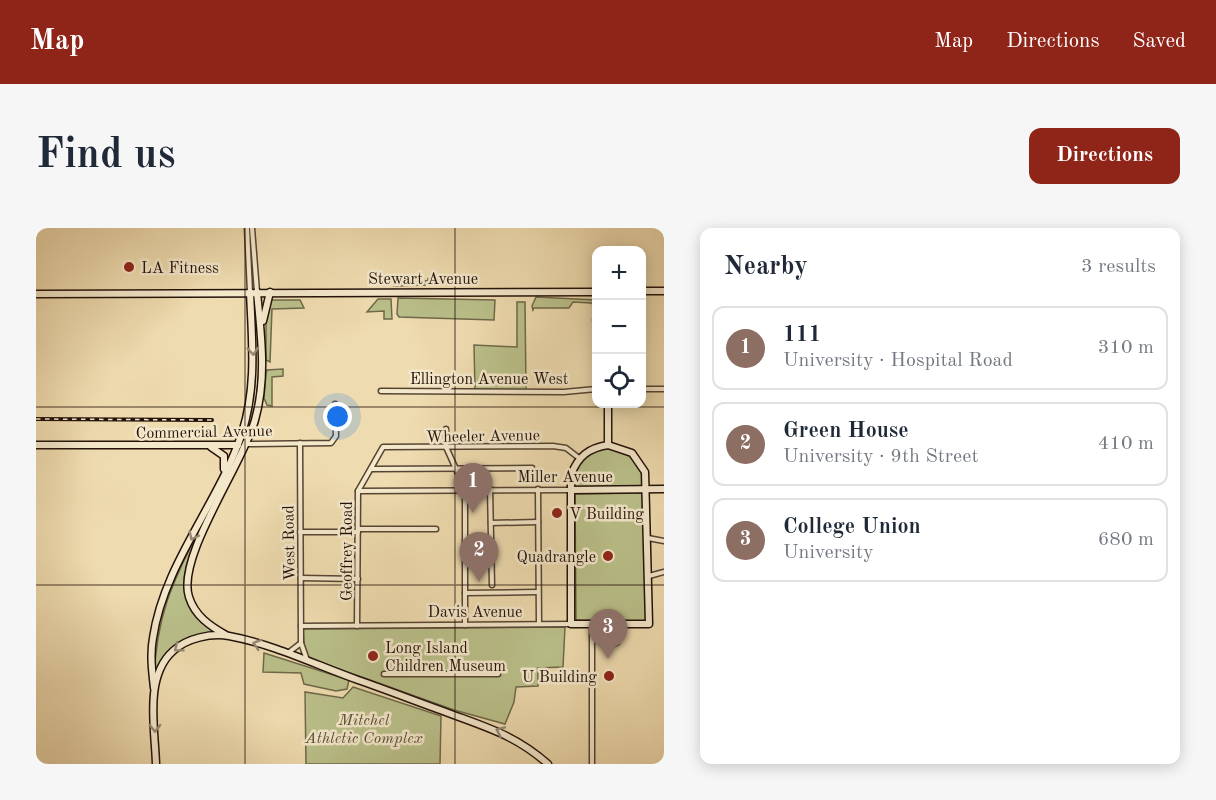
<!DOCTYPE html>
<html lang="en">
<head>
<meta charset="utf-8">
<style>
  body { margin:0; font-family:"Old Standard TT",serif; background:#f6f6f7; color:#1f2937 }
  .controls { position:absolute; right:18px; top:18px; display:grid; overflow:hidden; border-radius:12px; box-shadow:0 3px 15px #0003 }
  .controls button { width:54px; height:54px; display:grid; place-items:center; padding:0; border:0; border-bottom:2px solid #e0e1e3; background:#fff; color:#1f2937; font:30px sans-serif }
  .you { position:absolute; left:302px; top:189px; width:21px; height:21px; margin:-15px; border:4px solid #fff; border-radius:50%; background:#1a73e8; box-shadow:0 0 0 9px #1a73e833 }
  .badge { display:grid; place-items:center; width:39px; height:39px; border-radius:50%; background:#8f2418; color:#fff; font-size:20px; font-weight:700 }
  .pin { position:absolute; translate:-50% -50px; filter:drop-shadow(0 2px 3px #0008) }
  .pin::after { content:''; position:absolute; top:32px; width:21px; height:18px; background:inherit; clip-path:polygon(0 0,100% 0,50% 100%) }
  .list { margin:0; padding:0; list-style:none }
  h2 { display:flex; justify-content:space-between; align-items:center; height:78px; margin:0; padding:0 24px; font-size:26px }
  h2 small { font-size:20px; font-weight:400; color:#747a83 }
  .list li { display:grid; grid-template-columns:39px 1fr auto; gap:18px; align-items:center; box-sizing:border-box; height:84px; margin:0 12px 12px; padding:0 12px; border:2px solid #e0e1e3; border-radius:12px }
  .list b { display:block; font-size:22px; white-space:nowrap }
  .list p { margin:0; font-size:20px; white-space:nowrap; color:#747a83 }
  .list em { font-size:20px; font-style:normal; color:#747a83 }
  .icon { flex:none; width:33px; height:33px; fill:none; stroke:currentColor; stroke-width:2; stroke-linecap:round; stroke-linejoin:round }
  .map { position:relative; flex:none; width:628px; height:536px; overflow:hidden; border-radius:12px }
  header { display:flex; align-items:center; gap:36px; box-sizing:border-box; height:84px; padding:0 30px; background:#8f2418; color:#fff }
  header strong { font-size:28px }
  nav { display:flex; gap:33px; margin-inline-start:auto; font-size:21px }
  .intro { display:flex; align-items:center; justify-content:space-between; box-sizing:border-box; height:144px; padding:0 36px }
  h1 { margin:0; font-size:42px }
  .button { padding:15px 27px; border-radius:12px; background:#8f2418; color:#fff; font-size:21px; font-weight:700 }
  main { display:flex; gap:36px; padding:0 36px }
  aside { flex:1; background:#fff; border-radius:12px; box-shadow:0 3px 15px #0003 }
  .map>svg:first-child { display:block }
</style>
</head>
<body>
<header>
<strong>Map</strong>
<nav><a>Map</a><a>Directions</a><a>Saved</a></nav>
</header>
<div class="intro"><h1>Find us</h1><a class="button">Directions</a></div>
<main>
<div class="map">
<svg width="628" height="536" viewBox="0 0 628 536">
  <rect width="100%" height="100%" fill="#eedbaf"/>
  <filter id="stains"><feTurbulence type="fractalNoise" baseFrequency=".00333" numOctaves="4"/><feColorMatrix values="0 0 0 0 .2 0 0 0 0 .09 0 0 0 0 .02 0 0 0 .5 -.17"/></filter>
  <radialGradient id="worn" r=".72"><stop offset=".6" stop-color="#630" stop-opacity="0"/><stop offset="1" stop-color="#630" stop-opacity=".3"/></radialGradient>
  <!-- green -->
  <g fill="#bac08a" stroke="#6e684a" stroke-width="1.5">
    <path d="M358,48H380L383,52L392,53V50L393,57L358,58Z"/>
    <path d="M500,69L560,72V93L557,92L560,91V79L555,75L537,74L533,80H498L497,82L496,78Z"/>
    <path d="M362,70L459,72L458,92L363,89L361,86Z"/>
    <path d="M342,71H355L356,91H348V83L331,84Z"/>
    <path d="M236,72H264L268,80L236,81L234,134L230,132V78Z"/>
    <path d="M481,74H489L490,162H439L438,117L481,119Z"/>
    <path d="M247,141V148L236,149V178L231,177L228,170L230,145L231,142Z"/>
    <path d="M573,218C595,226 605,234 609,258L536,259C537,235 551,224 573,218Z"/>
    <path d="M609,265L610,393L540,392L539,266Z"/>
    <path d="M165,298L167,299C151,336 130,380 180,403L178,405L145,414L118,453C120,387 136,356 165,298Z"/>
    <path d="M529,399L527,439L502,440V458L480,459L478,474L469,496L418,482L272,430L268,422L267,401Z"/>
    <path d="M562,399H584L587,408L583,417L573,421L563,417L559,411Z"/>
    <path d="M228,425L313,452L311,461L300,463L268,456L265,445L227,444Z"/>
    <path d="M317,459L405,488L404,536H270L269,464L307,470Z"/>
  </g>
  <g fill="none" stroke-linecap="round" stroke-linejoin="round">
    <defs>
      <g id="street">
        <path d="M211,0L214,64"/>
        <path d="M216,0L221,64"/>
        <path d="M606,161H628"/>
        <path d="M345,163L528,164L560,161"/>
        <path d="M410,201V219L429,261V397"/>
        <path d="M264,215L265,415L271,432"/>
        <path d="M211,216L295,215L300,208L299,176"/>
        <path d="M335,241L496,240"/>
        <path d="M454,261L456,357"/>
        <path d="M502,261L503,396"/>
        <path d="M322,263L534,262"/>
        <path d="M455,295L502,294"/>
        <path d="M322,301H400"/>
        <path d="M264,304H322"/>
        <path d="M612,310L628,313"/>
        <path d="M613,348L628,344"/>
        <path d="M265,350L322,351"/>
        <path d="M429,365L502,364"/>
        <path d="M556,396V536"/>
        <path d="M265,398L535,396"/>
        <path d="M321,398L322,263L347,219L517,218L530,220L543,230"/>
        <path d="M252,425L265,415"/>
        <path d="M348,446H462"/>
      </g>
      <g id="secondary">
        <path d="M606,63H628"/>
        <path d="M0,66L560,64"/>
        <path d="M227,93L234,64"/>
        <path d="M0,217H202"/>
        <path d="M572,217L596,225L609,244L613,396H535V247C542,228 553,220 572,217Z"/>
        <path d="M572,217V176"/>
        <path d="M175,219L188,228V241"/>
        <path d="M534,262L628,261"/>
        <path d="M190,407C174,398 159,388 153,369C140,329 207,236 219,192C231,149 225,108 221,64"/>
        <path d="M118,460C116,443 114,426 117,410C128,335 183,275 206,205C221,158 216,113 214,64"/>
        <path d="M120,536C119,501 108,449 137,423C151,410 175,405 193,408C237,416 280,437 322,452C351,462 379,473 407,483C449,499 478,506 512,536"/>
      </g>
    </defs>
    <!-- street casing -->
    <use href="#street" stroke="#564433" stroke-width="7"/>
    <!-- secondary casing -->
    <use href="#secondary" stroke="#23110a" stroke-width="9"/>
    <!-- street -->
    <use href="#street" stroke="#f4e8cb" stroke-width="4"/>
    <!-- secondary -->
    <use href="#secondary" stroke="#f4e8cb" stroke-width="6"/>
    <defs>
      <path id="rail" d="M0,191L176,192"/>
    </defs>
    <!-- rail casing -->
    <use href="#rail" stroke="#23110a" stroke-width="4"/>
    <!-- rail -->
    <use href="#rail" stroke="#f4e8cb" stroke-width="1.5" stroke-dasharray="4.5" stroke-linecap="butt"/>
  </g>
  <!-- one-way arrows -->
  <defs><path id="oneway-chevron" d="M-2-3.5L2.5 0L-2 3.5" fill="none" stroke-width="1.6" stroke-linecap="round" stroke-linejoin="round" transform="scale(1.5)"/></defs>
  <g stroke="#968774">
    <use href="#oneway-chevron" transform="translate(217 123) rotate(86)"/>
    <use href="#oneway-chevron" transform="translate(157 308) rotate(117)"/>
    <use href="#oneway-chevron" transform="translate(221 416) rotate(-162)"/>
    <use href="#oneway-chevron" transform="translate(142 420) rotate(143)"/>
    <use href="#oneway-chevron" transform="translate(119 500) rotate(89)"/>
    <use href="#oneway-chevron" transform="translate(464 503) rotate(-156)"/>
  </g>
  <!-- grid -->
  <path fill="none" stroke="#23110a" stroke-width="1.5" stroke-opacity="0.55" d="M209,0V536M419,0V536M0,179H628M0,357H628"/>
  <!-- markers -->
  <g fill="#8f2418" stroke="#f4e8cb" stroke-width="2">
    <circle cx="93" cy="39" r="6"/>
    <circle cx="521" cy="285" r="6"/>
    <circle cx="572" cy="328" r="6"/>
    <circle cx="337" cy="428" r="6"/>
    <circle cx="573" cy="448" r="6"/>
  </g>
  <g text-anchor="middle" stroke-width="5" stroke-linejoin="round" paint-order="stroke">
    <!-- poi labels -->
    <g font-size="16" fill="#23110a" stroke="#f4e8cb" text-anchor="start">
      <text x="105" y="45">LA Fitness</text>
      <text x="533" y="291">V Building</text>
      <text x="560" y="334" text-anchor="end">Quadrangle</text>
      <text x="349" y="425">Long Island<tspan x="349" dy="18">Children Museum</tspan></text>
      <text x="561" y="454" text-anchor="end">U Building</text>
    </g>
    <!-- street labels -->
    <g font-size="16" fill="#23110a" stroke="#f4e8cb">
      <text x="387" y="56">Stewart Avenue</text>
      <text x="453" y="156">Ellington Avenue West</text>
      <text transform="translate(168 203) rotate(-1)" y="6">Commercial Avenue</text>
      <text transform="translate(447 207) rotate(-1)" y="6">Wheeler Avenue</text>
      <text x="529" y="254">Miller Avenue</text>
      <text transform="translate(252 315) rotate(-91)" y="6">West Road</text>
      <text transform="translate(310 323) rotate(-90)" y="6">Geoffrey Road</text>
      <text x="439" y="389">Davis Avenue</text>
    </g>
    <!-- park labels -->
    <g font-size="16" font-style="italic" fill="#584e37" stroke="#f4e8cb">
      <text x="328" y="497">Mitchel<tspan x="328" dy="18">Athletic Complex</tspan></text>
    </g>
  </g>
  <rect width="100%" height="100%" filter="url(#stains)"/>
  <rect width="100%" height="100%" fill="url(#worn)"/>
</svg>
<div class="controls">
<button>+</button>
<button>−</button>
<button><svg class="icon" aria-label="locate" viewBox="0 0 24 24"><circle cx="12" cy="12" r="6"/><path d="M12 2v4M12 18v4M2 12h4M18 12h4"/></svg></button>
</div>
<div class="you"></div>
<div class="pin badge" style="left:437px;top:285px;background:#8d6e63">1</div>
<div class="pin badge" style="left:443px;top:354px;background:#8d6e63">2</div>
<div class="pin badge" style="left:572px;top:431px;background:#8d6e63">3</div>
</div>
<aside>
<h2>Nearby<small>3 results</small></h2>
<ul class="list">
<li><span class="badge" style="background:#8d6e63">1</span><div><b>111</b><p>University · Hospital Road</p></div><em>310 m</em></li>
<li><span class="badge" style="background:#8d6e63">2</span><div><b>Green House</b><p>University · 9th Street</p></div><em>410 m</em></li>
<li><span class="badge" style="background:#8d6e63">3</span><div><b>College Union</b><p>University</p></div><em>680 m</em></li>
</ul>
</aside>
</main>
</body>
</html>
